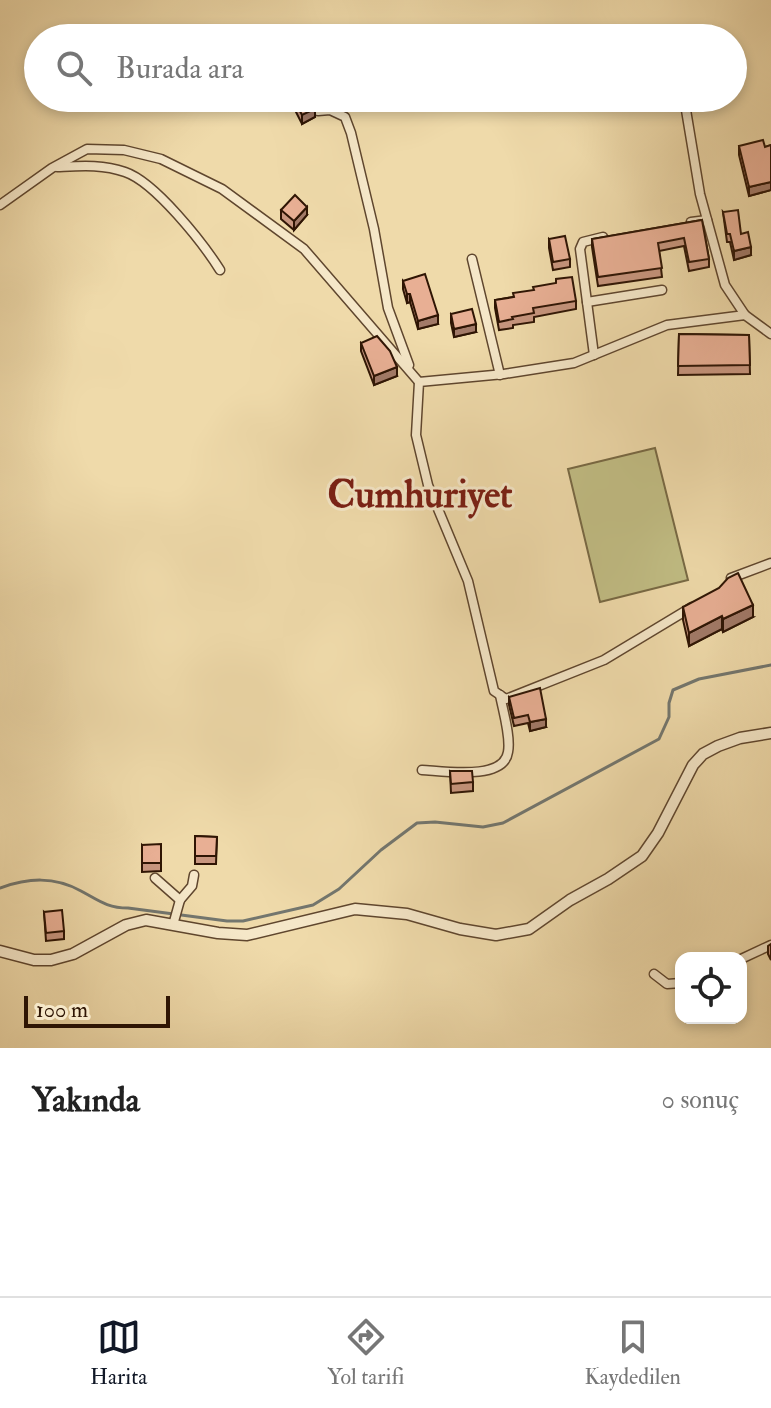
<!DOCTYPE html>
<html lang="tr">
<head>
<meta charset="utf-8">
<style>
  body { margin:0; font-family:"IM FELL Double Pica",serif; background:#f6f6f6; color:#222 }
  .controls { position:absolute; right:24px; bottom:24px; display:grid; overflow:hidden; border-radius:16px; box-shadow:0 4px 12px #0003 }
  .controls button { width:72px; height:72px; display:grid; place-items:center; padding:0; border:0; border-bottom:2px solid #e0e0e0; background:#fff; color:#222; font:40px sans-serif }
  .scale { position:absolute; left:24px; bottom:20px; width:146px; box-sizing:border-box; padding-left:8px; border:4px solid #2f1504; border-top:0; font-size:22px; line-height:28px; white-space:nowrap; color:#2f1504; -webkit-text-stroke:6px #f5e7c8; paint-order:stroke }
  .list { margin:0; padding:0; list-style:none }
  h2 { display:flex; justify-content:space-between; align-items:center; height:104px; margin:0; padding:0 32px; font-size:34px }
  h2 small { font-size:26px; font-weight:400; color:#767676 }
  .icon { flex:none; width:44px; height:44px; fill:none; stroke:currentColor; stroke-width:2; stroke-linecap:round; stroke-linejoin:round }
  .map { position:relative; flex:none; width:771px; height:1048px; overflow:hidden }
  .search { position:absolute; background:#fff; box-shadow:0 4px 12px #0003; left:24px; right:24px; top:24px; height:88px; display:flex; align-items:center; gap:20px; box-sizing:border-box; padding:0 28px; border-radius:44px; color:#767676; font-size:30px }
  .sheet { height:248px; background:#fff }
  nav { display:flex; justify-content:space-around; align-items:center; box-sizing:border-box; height:112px; border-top:2px solid #e0e0e0; background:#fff; font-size:22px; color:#767676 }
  nav a { display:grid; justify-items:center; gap:4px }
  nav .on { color:#111827 }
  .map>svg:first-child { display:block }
</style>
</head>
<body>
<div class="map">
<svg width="771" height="1048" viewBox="0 0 771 1048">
  <rect width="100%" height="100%" fill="#efdaaa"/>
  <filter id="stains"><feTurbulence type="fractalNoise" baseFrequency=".0025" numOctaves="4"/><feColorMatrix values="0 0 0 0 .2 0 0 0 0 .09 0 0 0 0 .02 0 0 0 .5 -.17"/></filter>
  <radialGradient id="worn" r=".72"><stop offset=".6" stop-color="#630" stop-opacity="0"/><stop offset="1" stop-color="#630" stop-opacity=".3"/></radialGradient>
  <!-- green -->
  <path fill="#c1bd84" stroke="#786944" stroke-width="2" d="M655,448L688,580L600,602L568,469Z"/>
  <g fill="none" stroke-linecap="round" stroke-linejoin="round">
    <!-- stream -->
    <path stroke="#73766e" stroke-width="3" d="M0,888C28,878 54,876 81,891C98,900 107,908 128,908L227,921H243L313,905L339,889L381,850L417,823L435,822L483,827L503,823L659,739L669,717V703L673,690L699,679L771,665"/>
    <defs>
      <g id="minor">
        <path d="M684,98L700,194L725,285L745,315"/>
        <path d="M318,111L330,110L345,117L351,133L374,229L388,308L409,365"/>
        <path d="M57,167C80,166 102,164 125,172C155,182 203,243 220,270"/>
        <path d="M0,205L52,168L87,149L124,150L161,159L222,189L304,249L419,382"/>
        <path d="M691,222L707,220"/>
        <path d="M472,259L500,375"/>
        <path d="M587,302L662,290"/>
        <path d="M594,355L580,249L583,242L603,237"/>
        <path d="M731,578L771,563"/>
        <path d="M692,607L604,660L506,699L494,691L468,581L428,485L416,435L419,382L504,374L574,363L667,325L745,315L771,334"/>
        <path d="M422,770C443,771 504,781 508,752C511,737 503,711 500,695"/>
        <path d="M155,878L180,900"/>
        <path d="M173,925L180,900L192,886L194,875"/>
        <path d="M741,959L771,945"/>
        <path d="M654,974L667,984L681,983"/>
      </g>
      <path id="tertiary" d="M0,951L34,960H51L73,954L126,925L146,920L218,933L247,935L355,909L407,914L460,929L496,935L529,929L570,900L608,879L642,856L658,833L693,765L703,754L718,746L740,738L771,733"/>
    </defs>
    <!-- minor casing -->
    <use href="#minor" stroke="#5f462e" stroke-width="11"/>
    <!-- tertiary casing -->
    <use href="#tertiary" stroke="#5f462e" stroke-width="13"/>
    <!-- minor -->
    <use href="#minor" stroke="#f5e7c8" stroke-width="8"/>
    <!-- tertiary -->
    <use href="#tertiary" stroke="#f5e7c8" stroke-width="10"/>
  </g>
  <!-- wall -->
  <g fill="#c8967f" stroke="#2f1504" stroke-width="2">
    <path d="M295,102L313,107L315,117L302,124L295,110Z"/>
    <path d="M771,145V190L749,196L739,155V146L765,147Z"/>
    <path d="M281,210L307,215L294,230L281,219Z"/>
    <path d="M723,212L741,234L751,255L734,260L730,242H727Z"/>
    <path d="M702,220L709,259V267L689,271L684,246L659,251L662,277L598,286L592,247V239Z"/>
    <path d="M549,239L570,259V267L553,270L549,248Z"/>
    <path d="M403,281L438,324L418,329L410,302L407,303L403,289Z"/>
    <path d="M513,297L576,301V309L534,317V322L513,325V328L499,330L495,308V300Z"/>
    <path d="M451,314L476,332L454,337L451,323Z"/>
    <path d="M679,334L749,335L750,374L678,375Z"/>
    <path d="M361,343L397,376L374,385L361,351Z"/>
    <path d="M683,607L753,617L723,632L722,629L689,646L683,620Z"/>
    <path d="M509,697L546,727L530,731L528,723L514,726L509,705Z"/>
    <path d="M450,771L473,782V791L451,793Z"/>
    <path d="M195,836L217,837L216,864H195Z"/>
    <path d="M142,845L161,863V871L142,872Z"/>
    <path d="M44,912L64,931V939L46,941Z"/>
    <path d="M771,944V960L768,954V946Z"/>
  </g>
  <!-- shaded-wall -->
  <g fill="#a27a68" stroke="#2f1504" stroke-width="2">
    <path d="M313,98L314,106L312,110L315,109V117L302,124V115L311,104Z"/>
    <path d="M771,182V190L749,196V187Z"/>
    <path d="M307,207V215L294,230V221Z"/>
    <path d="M751,247V255L734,260V251Z"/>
    <path d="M407,294H410V302L407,303Z"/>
    <path d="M438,315V324L418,329V321Z"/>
    <path d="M476,324V332L454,337V329Z"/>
    <path d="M397,367V376L374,385V376Z"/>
    <path d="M753,605V617L723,632V619Z"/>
    <path d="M722,616V629L689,646V633Z"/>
    <path d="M546,719V727L530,731V722Z"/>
  </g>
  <!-- building -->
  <g fill="#e8af94" stroke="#2f1504" stroke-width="2">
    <path d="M303,98H313L311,104L315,109L302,115L295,102Z"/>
    <path d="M763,140L765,147L771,145V182L749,187L739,146Z"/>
    <path d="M295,195L307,207L294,221L281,210Z"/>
    <path d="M738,210L741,234L748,232L751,247L734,251L730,234H727L723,212Z"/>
    <path d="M702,220L709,259L689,262L684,238L658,243L662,268L598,277L592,239Z"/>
    <path d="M565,236L570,259L553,262L549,239Z"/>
    <path d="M425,274L438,315L418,321L410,294H407L403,281Z"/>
    <path d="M572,277L576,301L533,308L534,313L512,317L513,319L499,322L495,300L514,297L513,293L534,290L533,287L556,283V279Z"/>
    <path d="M472,309L476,324L454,329L451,314Z"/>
    <path d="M679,334L749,335L750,365L678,366Z"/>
    <path d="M377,336L390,351L397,367L374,376L361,343Z"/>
    <path d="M738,573L753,605L723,619L722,616L689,633L683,607L719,588L728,578Z"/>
    <path d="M540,688L546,719L530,722L528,715L514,718L509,697Z"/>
    <path d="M450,771H472L473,782L451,784Z"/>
    <path d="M195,836L217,837L216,856H195Z"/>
    <path d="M161,844V863H142V845Z"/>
    <path d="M62,910L64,931L46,933L44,912Z"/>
  </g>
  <g text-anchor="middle" stroke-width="6" stroke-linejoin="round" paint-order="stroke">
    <!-- district labels -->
    <g font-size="38" font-weight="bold" fill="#7a1f14" stroke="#f5e7c8">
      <text x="420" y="507">Cumhuriyet</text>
    </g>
  </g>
  <rect width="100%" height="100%" filter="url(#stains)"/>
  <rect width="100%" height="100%" fill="url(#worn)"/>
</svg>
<div class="controls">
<button><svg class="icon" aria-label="locate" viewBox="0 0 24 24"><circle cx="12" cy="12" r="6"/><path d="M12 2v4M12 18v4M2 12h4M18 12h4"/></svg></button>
</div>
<div class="scale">100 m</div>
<div class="search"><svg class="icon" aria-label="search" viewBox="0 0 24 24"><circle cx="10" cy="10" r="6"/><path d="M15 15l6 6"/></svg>Burada ara</div>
</div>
<section class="sheet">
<h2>Yakında<small>0 sonuç</small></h2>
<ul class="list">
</ul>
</section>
<nav>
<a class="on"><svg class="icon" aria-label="map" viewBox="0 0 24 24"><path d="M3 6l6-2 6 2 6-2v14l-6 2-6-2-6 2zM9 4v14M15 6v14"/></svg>Harita</a>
<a><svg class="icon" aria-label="directions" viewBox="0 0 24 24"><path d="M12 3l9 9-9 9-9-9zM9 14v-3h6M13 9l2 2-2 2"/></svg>Yol tarifi</a>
<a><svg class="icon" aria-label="saved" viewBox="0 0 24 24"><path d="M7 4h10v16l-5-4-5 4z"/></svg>Kaydedilen</a>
</nav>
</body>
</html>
